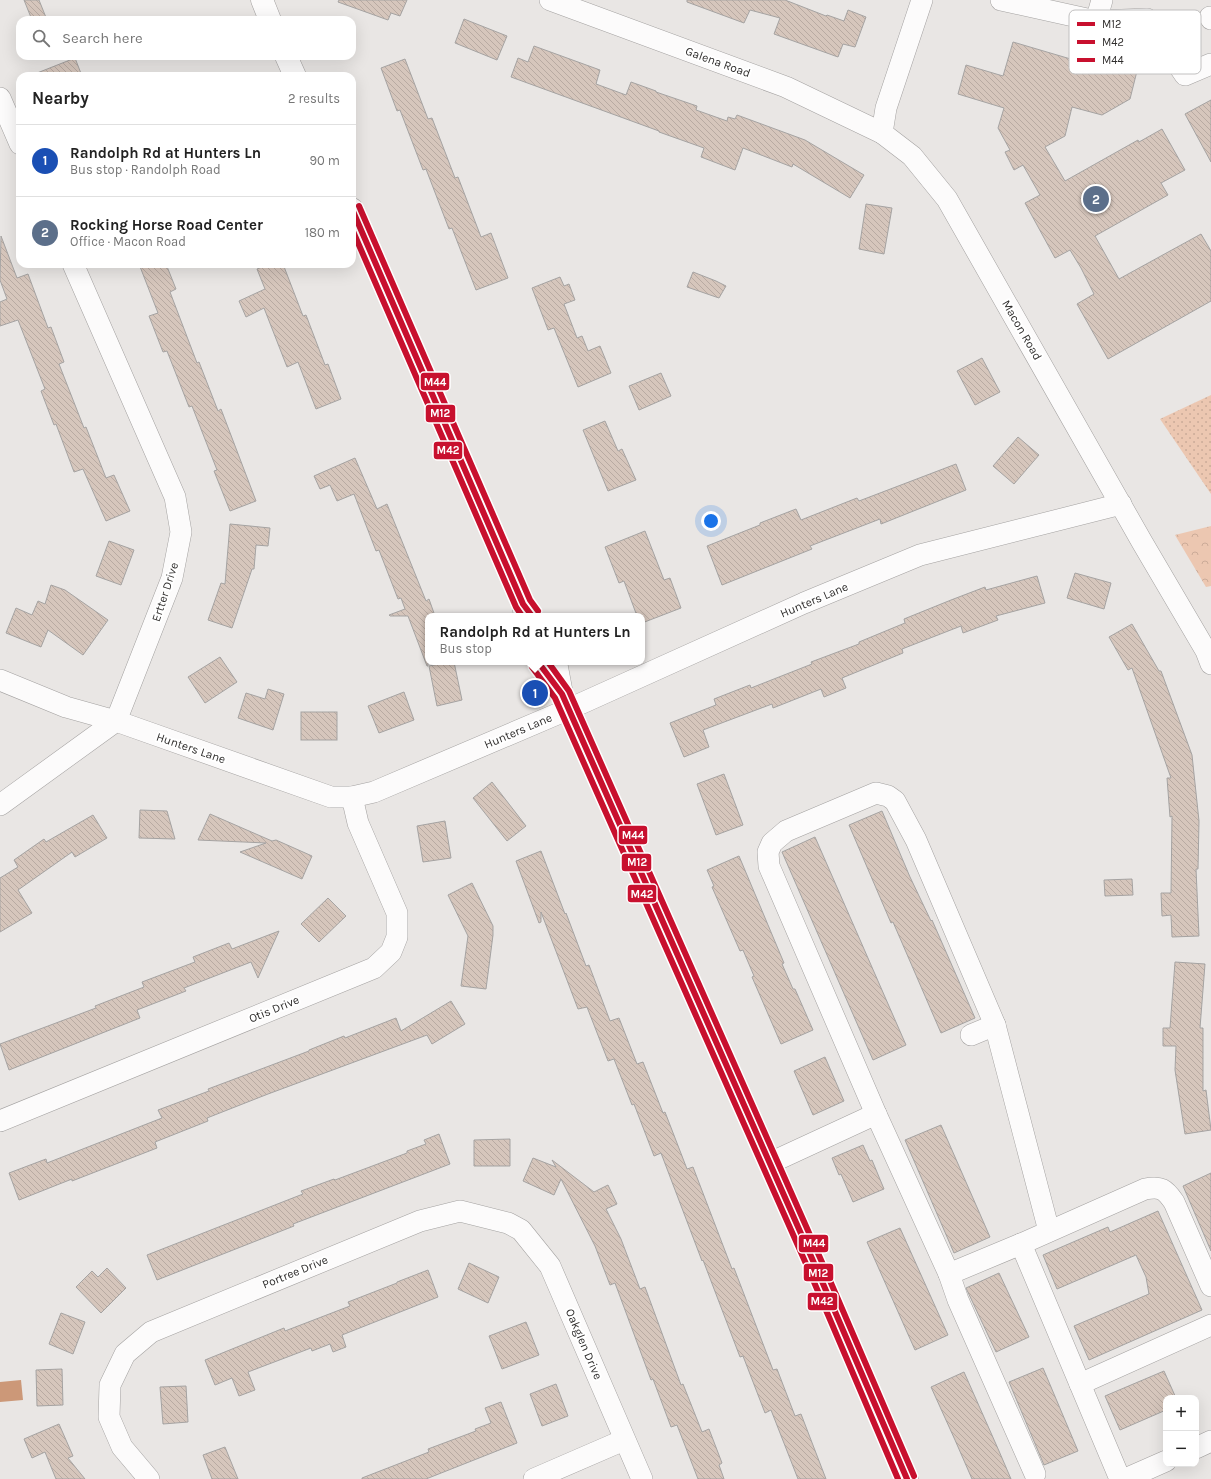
<!DOCTYPE html>
<html lang="en">
<head>
<meta charset="utf-8">
<style>
  body { margin:0; font-family:Karla,sans-serif; background:#f6f6f6; color:#222 }
  .controls { position:absolute; right:12px; bottom:12px; display:grid; overflow:hidden; border-radius:8px; box-shadow:0 4px 16px #0002 }
  .controls button { width:36px; height:36px; display:grid; place-items:center; padding:0; border:0; border-bottom:1px solid #e0e0e0; background:#fff; color:#222; font:20px sans-serif }
  .you { position:absolute; left:711px; top:521px; width:14px; height:14px; margin:-10px; border:3px solid #fff; border-radius:50%; background:#1a73e8; box-shadow:0 0 0 6px #1a73e833 }
  .badge { display:grid; place-items:center; width:26px; height:26px; border-radius:50%; background:#db2777; color:#fff; font-size:13px; font-weight:700 }
  .pin { position:absolute; translate:-50% -50%; border:2px solid #fff; box-shadow:0 1px 4px #0006 }
  .popup { position:absolute; left:425px; top:613px; width:220px; height:52px; box-sizing:border-box; display:grid; place-content:center; border-radius:8px; background:#fff; filter:drop-shadow(0 1px 3px #0005); font-size:13px; white-space:nowrap; color:#767676 }
  .popup b { font-size:15px; color:#222 }
  .popup::after { content:''; position:absolute; left:50%; top:100%; margin-left:-8px; border:8px solid transparent; border-top-color:#fff }
  .list { margin:0; padding:0; list-style:none }
  h2 { display:flex; justify-content:space-between; align-items:center; height:52px; margin:0; padding:0 16px; font-size:17px }
  h2 small { font-size:13px; font-weight:400; color:#767676 }
  .list li { display:grid; grid-template-columns:26px 1fr auto; gap:12px; align-items:center; box-sizing:border-box; height:72px; padding:0 16px; border-top:1px solid #e0e0e0 }
  .list b { display:block; font-size:15px; white-space:nowrap }
  .list p { margin:0; font-size:13px; white-space:nowrap; color:#767676 }
  .list em { font-size:13px; font-style:normal; color:#767676 }
  .icon { flex:none; width:22px; height:22px; fill:none; stroke:currentColor; stroke-width:2; stroke-linecap:round; stroke-linejoin:round }
  .map { position:relative; flex:none; width:1211px; height:1479px; overflow:hidden }
  .search { position:absolute; background:#fff; box-shadow:0 4px 16px #0002; left:16px; top:16px; width:340px; height:44px; display:flex; align-items:center; gap:10px; box-sizing:border-box; padding:0 14px; border-radius:12px; color:#767676; font-size:15px }
  .panel { position:absolute; background:#fff; box-shadow:0 4px 16px #0002; left:16px; top:72px; width:340px; height:196px; border-radius:12px }
  .map>svg:first-child { display:block }
</style>
</head>
<body>
<div class="map">
<svg width="1211" height="1479" viewBox="0 0 1211 1479">
  <defs>
    <pattern id="forest-crowns" width="20" height="18" patternUnits="userSpaceOnUse"><rect width="20" height="18" fill="#ecc7b1"/><path d="M2 6a3 3 0 1 1 6 0M12 15a3 3 0 1 1 6 0" fill="none" stroke="#cbab98"/></pattern>
    <pattern id="garden-dots" width="8" height="8" patternUnits="userSpaceOnUse"><rect width="8" height="8" fill="#ecc7b1"/><path d="M2 2h.1M6 6h.1" fill="none" stroke="#cbab98" stroke-width="1.8" stroke-linecap="round"/></pattern>
    <pattern id="building-back-hatch" width="6" height="6" patternUnits="userSpaceOnUse"><rect width="6" height="6" fill="#d6c6bc"/><path d="M-1 5l2 2M0 0l6 6M5-1l2 2" fill="none" stroke="#b8aaa2"/></pattern>
  </defs>
  <rect width="100%" height="100%" fill="#e9e6e4"/>
  <!-- forest -->
  <path fill="url(#forest-crowns)" d="M1211,526V586L1206,587L1175,535Z"/>
  <!-- garden -->
  <path fill="url(#garden-dots)" d="M1211,395V494L1160,419Z"/>
  <!-- water -->
  <path fill="#cc9878" d="M21,1380L23,1400L0,1402V1382Z"/>
  <!-- building -->
  <g fill="url(#building-back-hatch)" stroke="#a5a3a2">
    <path d="M24,0H39L47,20H32Z"/>
    <path d="M339,0H407L400,16L391,13L388,20L338,2Z"/>
    <path d="M687,0H785L826,16L827,15L844,21L848,10L866,17L855,47L843,44L838,57L774,34L780,18L750,10L744,23L687,2Z"/>
    <path d="M464,19L507,36L497,60L455,43Z"/>
    <path d="M1013,42L1074,60L1098,47L1130,56L1128,64L1138,67L1130,99L1102,115L1072,107L1065,136L1045,147L1065,181L1138,140L1139,142L1162,129L1185,170L1161,183L1168,195L1095,236L1119,279L1201,234L1211,251V301L1108,359L1077,304L1094,294L1081,268L1070,250L1055,258L1025,203L1040,195L1023,165L1014,170L1005,152L1010,150L998,128L1004,108L958,94L966,65L1003,76Z"/>
    <path d="M534,46L600,70L596,84L626,95L631,82L656,91V92L697,106L696,110L727,121L728,117L735,119L737,115L805,140L864,175L850,198L793,164L792,167L743,148L735,170L701,157L704,148L659,132V131L511,77L518,58L528,62Z"/>
    <path d="M75,58L82,76H32V75Z"/>
    <path d="M405,59L428,119L432,118L455,178L458,177L481,237L491,233L508,278L476,290L452,228L449,229L426,169L423,170L400,110L397,111L381,68Z"/>
    <path d="M1211,100V162L1185,114Z"/>
    <path d="M866,204L892,208L884,254L859,249Z"/>
    <path d="M1,236L17,278L28,274L48,328L51,327L64,362L59,364L84,428L86,427L106,478L114,475L130,511L106,521L83,469L74,472L56,424L54,425L41,391L45,389L18,320L0,326V302L7,299L0,280Z"/>
    <path d="M139,264H166L176,289L170,292L197,363L199,362L218,411L221,409L256,501L230,511L214,471L217,470L192,406L189,407L167,351L163,352L149,316L158,313Z"/>
    <path d="M270,264H283L303,316L306,315L325,365L328,364L341,399L316,409L298,362L287,367L264,308L246,317L239,301L265,289L257,269Z"/>
    <path d="M693,272L716,281L726,286L719,298L687,287Z"/>
    <path d="M560,277L564,286L569,284L575,300L564,304L577,338L582,336L588,351L600,346L611,373L578,387L554,328L548,330L532,288Z"/>
    <path d="M982,358L1000,392L975,405L957,371Z"/>
    <path d="M661,373L671,396L639,410L629,386Z"/>
    <path d="M605,421L618,451L622,449L636,480L608,491L583,430Z"/>
    <path d="M1018,437L1039,455L1014,484L993,466Z"/>
    <path d="M355,458L377,509L387,504L426,601L429,599L435,616H428V666H427L408,616H390L389,615L405,609L401,598L398,599L379,550L376,551L354,494L337,501L330,485L320,489L314,476Z"/>
    <path d="M956,464L966,490L881,524L880,519L810,546L812,549L722,585L707,546L760,525V523L796,509L801,520L857,498L859,501Z"/>
    <path d="M230,524L270,528L268,546L256,545L254,569H252L232,628L208,620L221,583L225,584Z"/>
    <path d="M645,531L664,580L670,578L681,608L642,623V616H637L624,581L619,583L605,547Z"/>
    <path d="M109,541L134,550L121,585L96,576Z"/>
    <path d="M1075,573L1111,583L1104,609L1067,598Z"/>
    <path d="M1037,576L1045,603L996,616L998,620L963,633L961,626L902,649L903,653L842,678L846,688L824,697L821,689L773,708L772,704L703,730L709,747L684,757L670,723L716,705L714,699L750,685L751,688L812,664L811,662L859,644V642L905,623L904,619L951,600L985,587L986,590Z"/>
    <path d="M51,585L65,590L108,620L83,655L48,630L41,647L6,633L16,608L32,615L38,601L45,604Z"/>
    <path d="M1132,624L1159,671H1161L1192,755L1199,821L1198,869H1196L1199,936L1172,937L1171,915L1162,916L1161,893H1171L1172,816L1170,817L1167,778H1171L1132,668L1128,670L1109,637Z"/>
    <path d="M220,657L237,682L205,703L188,677Z"/>
    <path d="M449,662H454L462,700L437,706L429,666Z"/>
    <path d="M268,689L284,694L273,730L238,718L246,693L265,699Z"/>
    <path d="M404,692L414,720L379,733L368,706Z"/>
    <rect x="301" y="712" width="36" height="28"/>
    <path d="M724,774L743,825L716,835L697,784Z"/>
    <path d="M492,782L526,826L507,841L473,798Z"/>
    <path d="M140,810L167,811L175,839L139,838Z"/>
    <path d="M882,811L910,877L931,921L932,920L975,1018L941,1033L893,922L891,923L849,825Z"/>
    <path d="M210,814L272,841L276,840L312,856L302,879L240,852L266,843L198,840Z"/>
    <path d="M93,815L107,838L75,857L72,852L18,890L32,913L0,932V878L18,867L14,860L44,839L46,842Z"/>
    <path d="M445,821L451,858L423,862L417,826Z"/>
    <path d="M815,837L906,1045L873,1060L782,852Z"/>
    <path d="M541,851L565,914L566,913L586,966L589,965L610,1021L619,1018L637,1064L643,1062L663,1113L665,1112L687,1169L693,1167L732,1269L734,1268L773,1370L777,1369L795,1416L801,1414L826,1479H798L771,1410L765,1413L743,1356L740,1357L703,1260L702,1261L661,1153L654,1156L634,1104L632,1105L614,1059L608,1061L587,1007L578,1009L541,912V922L539,923L516,861Z"/>
    <path d="M739,856L784,963L782,964L793,989H795L813,1030L781,1044L752,977L754,976L743,950L740,951L712,887L714,886L707,870Z"/>
    <path d="M1132,879L1133,895L1105,896L1104,880Z"/>
    <path d="M472,883L493,926V935L486,989L461,986L468,936L448,895Z"/>
    <path d="M328,898L346,916L319,942L301,924Z"/>
    <path d="M279,931L258,978L251,962L184,988L186,991L137,1010L140,1018L9,1070L0,1044L96,1008L95,1006L144,987L142,982L195,962L193,957L229,943L232,949Z"/>
    <path d="M1175,962L1205,964L1200,1028H1203V1091L1206,1090L1211,1130L1185,1134L1175,1070L1176,1046H1163V1028H1170Z"/>
    <path d="M451,1001L465,1024L432,1044L427,1035L268,1094L207,1118L208,1121L155,1142L157,1148L72,1181V1179L19,1200L9,1173L46,1159L47,1163L162,1118L158,1110L209,1091L208,1089L309,1051V1050L344,1036L345,1038L396,1018L401,1031Z"/>
    <path d="M825,1057L844,1101L813,1115L794,1071Z"/>
    <path d="M941,1125L990,1237L954,1253L905,1140Z"/>
    <path d="M439,1134L450,1164L293,1224L294,1226L157,1280L147,1255L303,1194L301,1191L334,1179L335,1180L407,1153V1151L426,1144L424,1140Z"/>
    <path d="M510,1139V1166H474V1140Z"/>
    <path d="M863,1145L870,1161L872,1160L884,1189L853,1202L841,1174L839,1175L832,1158Z"/>
    <path d="M533,1158L556,1167L552,1160L594,1192L608,1185L617,1204L606,1209L621,1239L640,1289L645,1287L681,1385L683,1384L702,1432L709,1429L722,1463L719,1465L724,1479H698L677,1425L671,1427L653,1379L651,1380L615,1283L610,1285L595,1246L561,1179L554,1195L523,1181Z"/>
    <path d="M1211,1173V1251L1183,1186Z"/>
    <path d="M1158,1211L1202,1310L1089,1360L1074,1326L1149,1294L1146,1277L1136,1255L1057,1289L1043,1255L1108,1227L1110,1232Z"/>
    <path d="M900,1228L948,1335L915,1350L867,1242Z"/>
    <path d="M469,1263L499,1277L488,1303L458,1289Z"/>
    <path d="M107,1268L126,1288L101,1313L76,1287L92,1271L98,1277Z"/>
    <path d="M428,1270L438,1297L342,1335L346,1347L333,1352L330,1344L312,1351L311,1348L248,1372L255,1390L239,1396L232,1378L215,1385L205,1360L284,1328L285,1331L350,1306L348,1302L397,1283V1282Z"/>
    <path d="M999,1273L1029,1337L996,1352L966,1288Z"/>
    <path d="M61,1313L85,1322L73,1354L49,1344Z"/>
    <path d="M526,1322L539,1355L502,1369L489,1336Z"/>
    <path d="M1043,1368L1078,1451L1044,1465L1009,1382Z"/>
    <path d="M62,1369L63,1405L37,1406L36,1370Z"/>
    <path d="M1164,1371L1176,1398H1166V1410L1120,1430L1105,1396Z"/>
    <path d="M964,1372L999,1451L1011,1479H972L955,1440L931,1387Z"/>
    <path d="M556,1384L568,1416L542,1426L530,1394Z"/>
    <path d="M186,1386L188,1422L163,1424L160,1387Z"/>
    <path d="M501,1402L517,1443L426,1479H362V1478L429,1452L428,1449L476,1431L475,1429L491,1423L485,1408Z"/>
    <path d="M59,1424L73,1456L68,1458L85,1479H56L45,1452L32,1458L24,1439Z"/>
    <path d="M225,1447L238,1479H212L203,1455Z"/>
  </g>
  <g fill="none" stroke-linecap="round" stroke-linejoin="round">
    <defs>
      <g id="minor">
        <path d="M550,0L786,87L882,133"/>
        <path d="M922,0L886,108L882,133L912,156L947,199L1142,542L1206,651L1211,664"/>
        <path d="M1001,0L1096,21L1147,19L1185,75L1211,64"/>
        <path d="M1210,17L1211,19"/>
        <path d="M1096,21L1102,0"/>
        <path d="M0,98L20,144"/>
        <path d="M0,680L66,707L116,721L331,797H352L374,792L569,709L804,603L920,555L1121,504"/>
        <path d="M0,805L116,721L172,578L181,532L175,497L73,264"/>
        <path d="M971,1035L995,1025"/>
        <path d="M0,1121L374,968L391,952L397,937V913L358,823L352,797"/>
        <path d="M770,1163L876,1114"/>
        <path d="M1021,1244L1120,1479"/>
        <path d="M949,1274L1021,1244L1145,1189C1161,1186 1165,1189 1174,1202L1211,1286"/>
        <path d="M1080,1384L1211,1325"/>
        <path d="M1196,1448L1211,1441"/>
        <path d="M1035,1474L958,1300L949,1274L876,1114L769,866L768,852L772,843L786,831L876,793L888,796L895,801L916,840L995,1025L1049,1231"/>
        <path d="M149,1479L122,1447L109,1417L110,1385L125,1354L151,1332L420,1221L460,1211L508,1223L521,1230L550,1266L642,1479"/>
        <path d="M534,1479L624,1440"/>
        <path d="M1125,1479L1166,1461"/>
      </g>
      <g id="major">
        <path d="M262,0L270,20"/>
        <path d="M286,56L295,76"/>
        <path d="M352,209L523,604L525,616"/>
        <path d="M556,662L562,694L818,1272L907,1479"/>
      </g>
    </defs>
    <!-- minor casing -->
    <use href="#minor" stroke="#a3a1a0" stroke-width="22"/>
    <!-- major casing -->
    <use href="#major" stroke="#a3a1a0" stroke-width="23"/>
    <!-- minor -->
    <use href="#minor" stroke="#fcfbfb" stroke-width="21"/>
    <!-- major -->
    <use href="#major" stroke="#fcfbfb" stroke-width="22"/>
    <defs>
      <g id="bus-1">
        <path d="M352,209L523,604L532,616"/>
        <path d="M538,662L562,694L818,1272L907,1479"/>
      </g>
      <g id="bus-2">
        <path d="M352,229L516,607L522,616"/>
        <path d="M532,667L555,698L811,1275L898,1479"/>
      </g>
      <g id="bus-3">
        <path d="M359,206L530,600L538,611"/>
        <path d="M548,662L569,691L825,1269L914,1476"/>
      </g>
    </defs>
    <!-- bus-1 casing -->
    <use href="#bus-1" stroke="#fff" stroke-width="9"/>
    <!-- bus-2 casing -->
    <use href="#bus-2" stroke="#fff" stroke-width="9"/>
    <!-- bus-3 casing -->
    <use href="#bus-3" stroke="#fff" stroke-width="9"/>
    <!-- bus-1 -->
    <use href="#bus-1" stroke="#c8102e" stroke-width="6"/>
    <!-- bus-2 -->
    <use href="#bus-2" stroke="#c8102e" stroke-width="6"/>
    <!-- bus-3 -->
    <use href="#bus-3" stroke="#c8102e" stroke-width="6"/>
  </g>
  <g text-anchor="middle" stroke-width="4" stroke-linejoin="round" paint-order="stroke">
    <!-- street labels -->
    <g font-size="12" fill="#2f2d2c" stroke="#fff">
      <text transform="translate(718 62) rotate(20)" y="4">Galena Road</text>
      <text transform="translate(1022 330) rotate(60)" y="4">Macon Road</text>
      <text transform="translate(165 592) rotate(-72)" y="4">Ertter Drive</text>
      <text transform="translate(814 600) rotate(-23)" y="4">Hunters Lane</text>
      <text transform="translate(518 731) rotate(-23)" y="4">Hunters Lane</text>
      <text transform="translate(191 748) rotate(19)" y="4">Hunters Lane</text>
      <text transform="translate(274 1009) rotate(-22)" y="4">Otis Drive</text>
      <text transform="translate(295 1272) rotate(-22)" y="4">Portree Drive</text>
      <text transform="translate(584 1344) rotate(67)" y="4">Oakglen Drive</text>
    </g>
  </g>
  <!-- legend -->
  <rect x="1069" y="10" width="132" height="64" rx="6" fill="#fff" stroke="#c1c0c0" stroke-width="1"/>
  <rect x="1077" y="22" width="18" height="4" fill="#c8102e"/>
  <rect x="1077" y="40" width="18" height="4" fill="#c8102e"/>
  <rect x="1077" y="58" width="18" height="4" fill="#c8102e"/>
  <g font-size="11" fill="#2f2d2c">
    <text x="1102" y="28">M12</text>
    <text x="1102" y="46">M42</text>
    <text x="1102" y="64">M44</text>
  </g>
  <g stroke="#fff" stroke-width="1.5">
    <rect x="420" y="372" width="30" height="19" rx="4" fill="#c8102e"/>
    <rect x="425" y="404" width="31" height="19" rx="4" fill="#c8102e"/>
    <rect x="433" y="441" width="30" height="19" rx="4" fill="#c8102e"/>
    <rect x="618" y="825" width="30" height="20" rx="4" fill="#c8102e"/>
    <rect x="621" y="853" width="31" height="19" rx="4" fill="#c8102e"/>
    <rect x="627" y="884" width="30" height="19" rx="4" fill="#c8102e"/>
    <rect x="798" y="1234" width="31" height="19" rx="4" fill="#c8102e"/>
    <rect x="803" y="1263" width="31" height="19" rx="4" fill="#c8102e"/>
    <rect x="807" y="1292" width="31" height="19" rx="4" fill="#c8102e"/>
  </g>
  <g font-size="11" text-anchor="middle" font-weight="bold" fill="#fff">
    <text x="435" y="386">M44</text>
    <text x="440" y="417">M12</text>
    <text x="448" y="454">M42</text>
    <text x="633" y="839">M44</text>
    <text x="637" y="866">M12</text>
    <text x="642" y="898">M42</text>
    <text x="814" y="1247">M44</text>
    <text x="818" y="1277">M12</text>
    <text x="822" y="1305">M42</text>
  </g>
</svg>
<div class="controls">
<button>+</button>
<button>−</button>
</div>
<div class="you"></div>
<div class="pin badge" style="left:535px;top:693px;background:#1a4fb4">1</div>
<div class="popup"><b>Randolph Rd at Hunters Ln</b>Bus stop</div>
<div class="pin badge" style="left:1096px;top:199px;background:#5c6f8a">2</div>
<div class="search"><svg class="icon" aria-label="search" viewBox="0 0 24 24"><circle cx="10" cy="10" r="6"/><path d="M15 15l6 6"/></svg>Search here</div>
<section class="panel">
<h2>Nearby<small>2 results</small></h2>
<ul class="list">
<li><span class="badge" style="background:#1a4fb4">1</span><div><b>Randolph Rd at Hunters Ln</b><p>Bus stop · Randolph Road</p></div><em>90 m</em></li>
<li><span class="badge" style="background:#5c6f8a">2</span><div><b>Rocking Horse Road Center</b><p>Office · Macon Road</p></div><em>180 m</em></li>
</ul>
</section>
</div>
</body>
</html>
